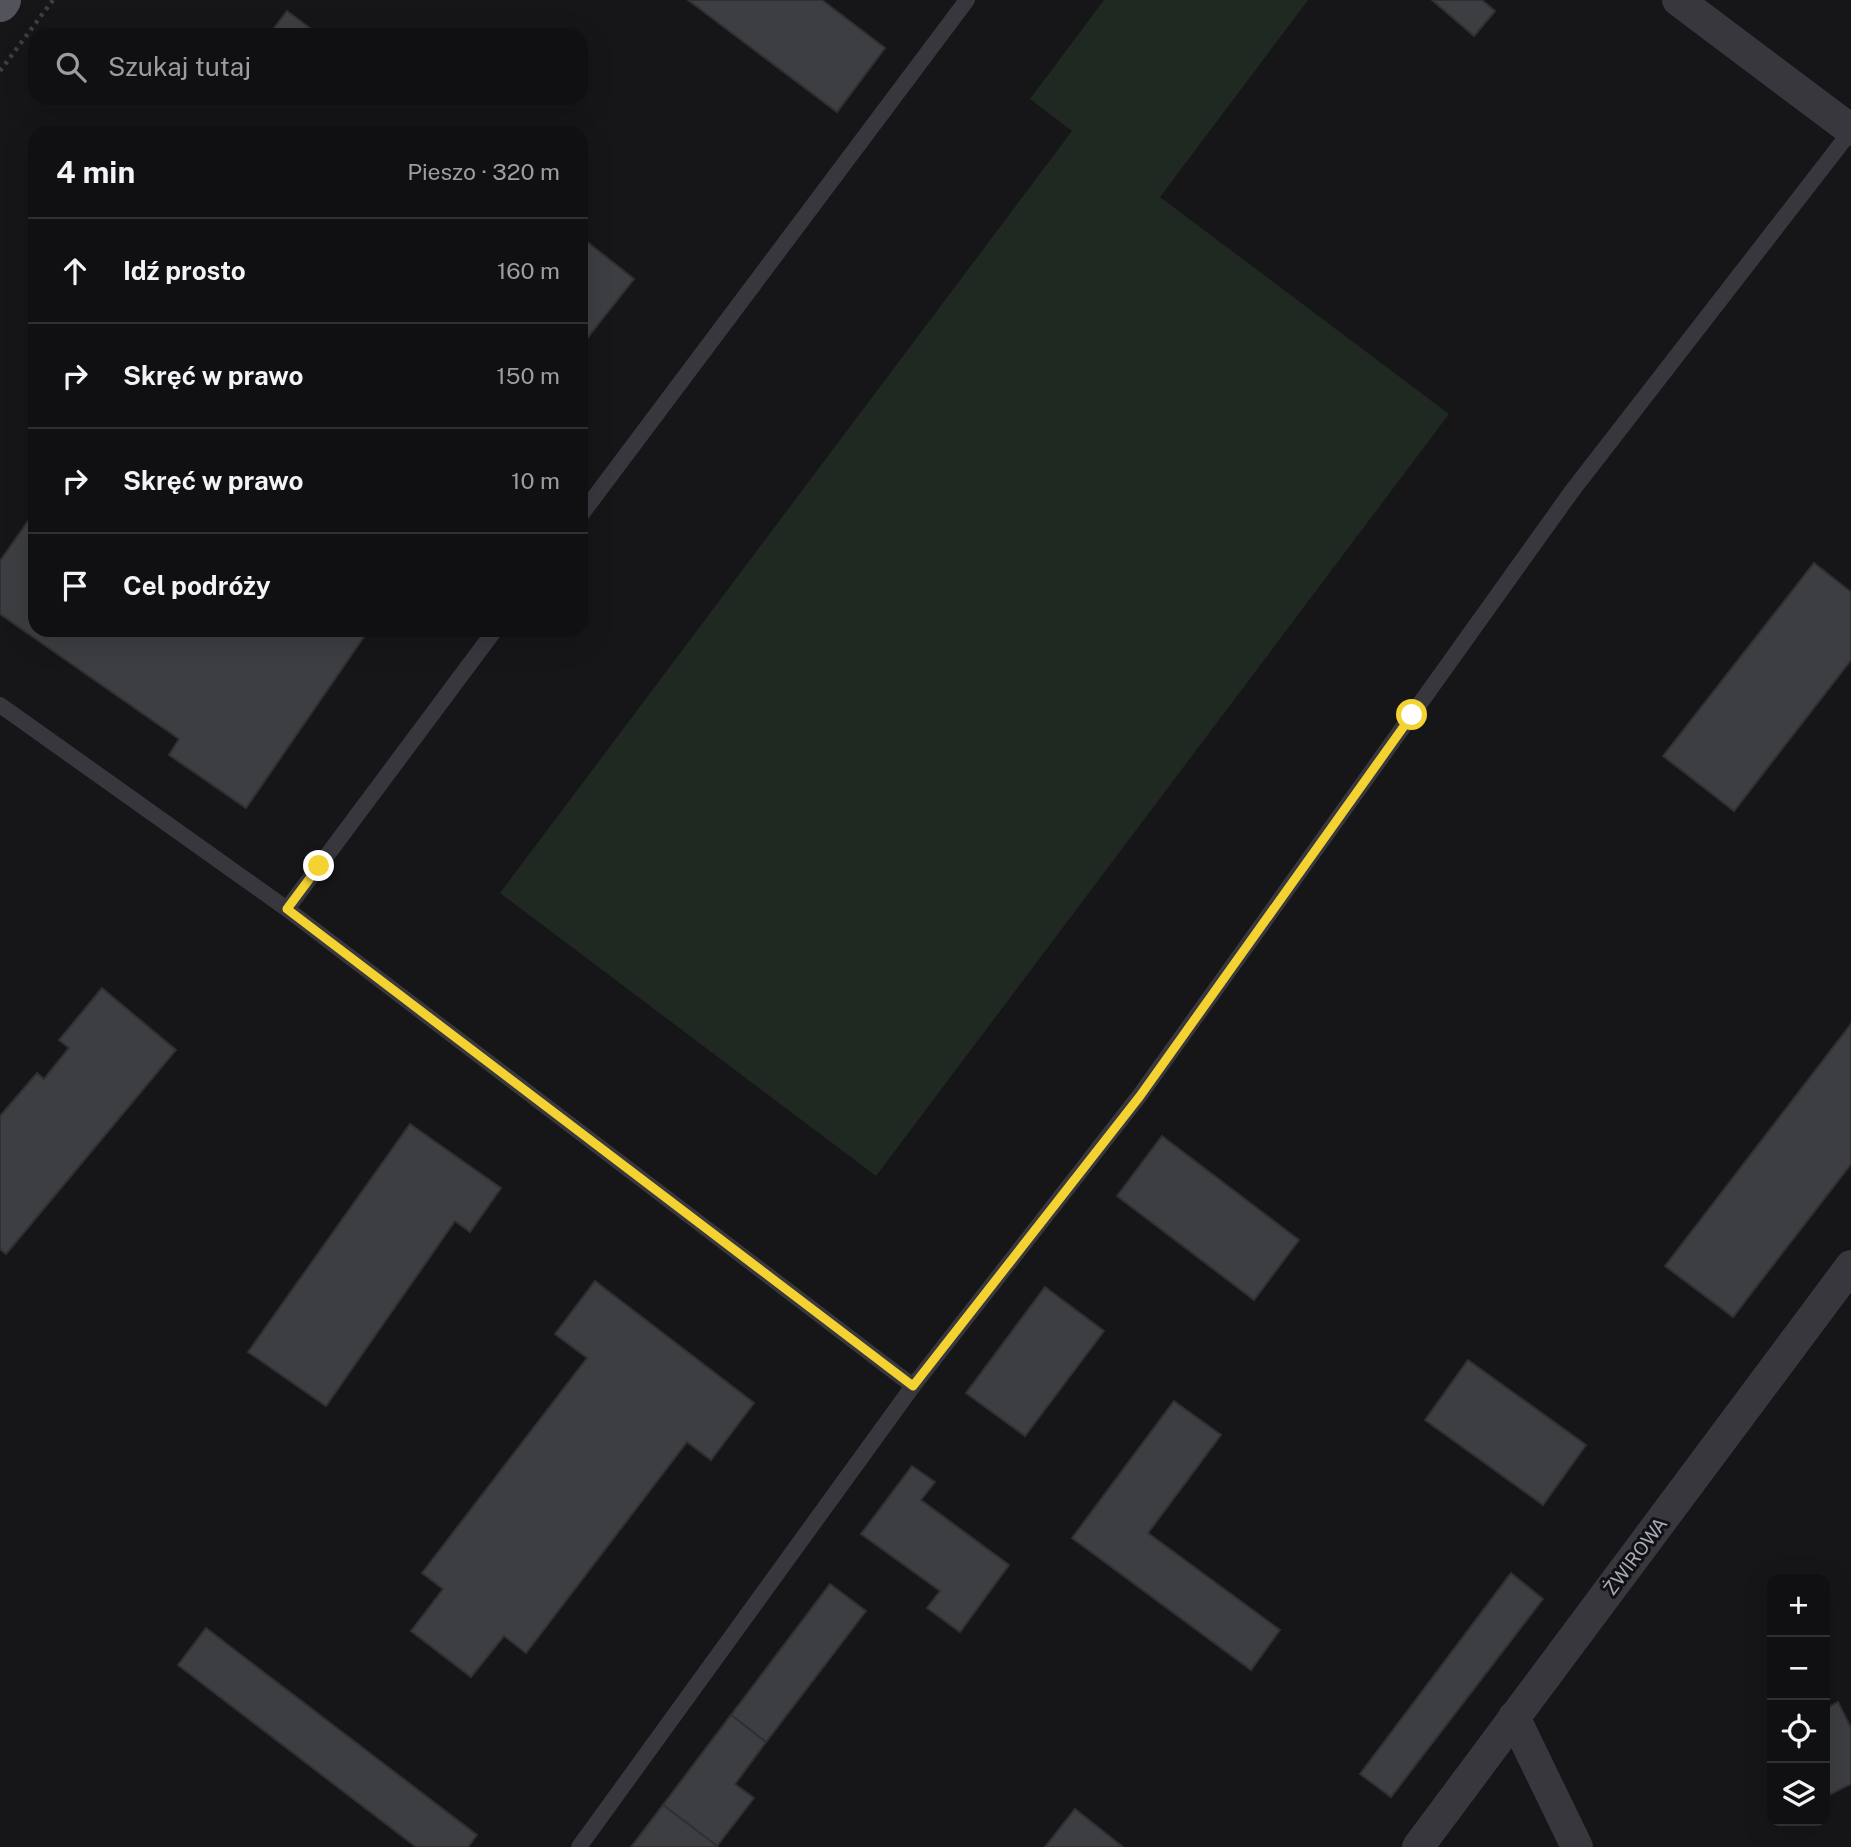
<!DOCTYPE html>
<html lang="pl">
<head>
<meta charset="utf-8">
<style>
  body { margin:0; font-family:"Public Sans",sans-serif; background:#1e1e20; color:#f1f3f6 }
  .controls { position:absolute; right:21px; bottom:21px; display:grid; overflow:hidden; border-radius:14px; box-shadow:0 7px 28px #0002 }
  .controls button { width:63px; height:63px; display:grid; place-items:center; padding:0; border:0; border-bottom:2px solid #303032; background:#101012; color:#f1f3f6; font:35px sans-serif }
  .stop { position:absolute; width:21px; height:21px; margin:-16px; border:5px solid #f3d232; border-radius:50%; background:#fff }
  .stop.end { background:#f3d232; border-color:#fff; box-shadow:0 2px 7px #0008 }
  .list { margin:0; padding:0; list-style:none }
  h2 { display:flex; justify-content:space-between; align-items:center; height:91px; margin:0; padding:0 28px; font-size:30px }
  h2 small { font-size:23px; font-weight:400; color:#9c9d9f }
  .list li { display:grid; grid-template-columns:46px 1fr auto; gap:21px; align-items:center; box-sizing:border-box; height:105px; padding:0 28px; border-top:2px solid #303032 }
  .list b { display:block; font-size:26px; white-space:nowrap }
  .list em { font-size:23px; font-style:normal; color:#9c9d9f }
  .icon { flex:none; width:38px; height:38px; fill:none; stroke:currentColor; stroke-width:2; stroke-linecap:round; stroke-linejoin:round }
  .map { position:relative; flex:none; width:1851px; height:1847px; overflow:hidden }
  .search { position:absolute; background:#101012; box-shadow:0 7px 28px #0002; left:28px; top:28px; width:560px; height:77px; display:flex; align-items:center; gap:18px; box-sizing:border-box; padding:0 24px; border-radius:21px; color:#9c9d9f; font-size:26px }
  .panel { position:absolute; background:#101012; box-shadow:0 7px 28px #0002; left:28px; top:126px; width:560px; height:511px; border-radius:21px }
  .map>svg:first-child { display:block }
</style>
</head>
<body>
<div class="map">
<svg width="1851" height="1847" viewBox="0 0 1851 1847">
  <rect width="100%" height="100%" fill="#161618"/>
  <!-- green -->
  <path fill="#202822" d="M1104,0H1308L1160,197L1449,414L876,1176L500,893L1072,131L1030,99Z"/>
  <!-- building -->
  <g fill="#3d3e42" stroke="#303034" stroke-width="2">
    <path d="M688,0H822L885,48L837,112Z"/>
    <path d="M1432,0H1482L1495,11L1474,36Z"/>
    <path d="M287,11L318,34L317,35H269Z"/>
    <path d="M581,237L634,279L581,346Z"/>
    <path d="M35,511V630L368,631L246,808L169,755L179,739L0,614V561Z"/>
    <path d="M1814,563L1851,592V660L1734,811L1663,756Z"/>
    <path d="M102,988L176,1050L6,1254L0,1249V1116L37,1073L44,1079L69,1048L59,1040Z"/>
    <path d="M1851,1024V1164L1733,1317L1665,1266Z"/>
    <path d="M410,1124L501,1188L470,1232L455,1221L326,1406L248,1352Z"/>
    <path d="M1162,1136L1299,1240L1254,1300L1117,1196Z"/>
    <path d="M595,1281L754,1403L711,1460L687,1442L526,1653L504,1636L471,1677L411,1631L443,1589L422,1573L587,1358L555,1334Z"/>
    <path d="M1045,1287L1104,1331L1025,1436L966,1393Z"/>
    <path d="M1468,1360L1586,1445L1543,1505L1425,1420Z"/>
    <path d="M1174,1401L1221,1435L1148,1533L1280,1630L1251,1670L1072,1538Z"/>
    <path d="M912,1466L935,1482L921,1500L1009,1565L960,1632L927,1608L940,1591L861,1534Z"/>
    <path d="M1511,1573L1543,1599L1391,1797L1360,1774Z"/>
    <path d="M830,1584L866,1611L766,1742L731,1715Z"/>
    <path d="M206,1628L477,1835L468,1847H416L178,1665Z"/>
    <path d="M1838,1702L1851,1728V1784L1825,1797V1709Z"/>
    <path d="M731,1715L766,1742L735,1784L754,1798L717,1846L663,1805Z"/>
    <path d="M663,1805L717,1846L718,1847H631Z"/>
    <path d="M1075,1809L1123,1847H1045Z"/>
  </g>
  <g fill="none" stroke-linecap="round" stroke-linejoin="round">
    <!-- path -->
    <path stroke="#3d3d44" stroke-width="4.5" stroke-dasharray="3.5 5" stroke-linecap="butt" d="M0,71L53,0"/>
    <!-- lane -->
    <g stroke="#37373d" stroke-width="16">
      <path d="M581,515L967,0"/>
      <path d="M495,630L287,909L913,1386L579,1847"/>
      <path d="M0,705L287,909"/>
      <path d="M913,1386L1140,1095L1572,491L1851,131"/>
    </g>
    <!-- street -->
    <g stroke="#37373d" stroke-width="32">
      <path d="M1678,0L1851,130"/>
      <path d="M1514,1717L1577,1847"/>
      <path d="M1418,1847L1851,1266"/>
    </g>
    <!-- primary -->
    <path stroke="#53535c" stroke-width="38" d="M0,3L2,0"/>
  </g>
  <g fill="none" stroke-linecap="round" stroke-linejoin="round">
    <!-- route -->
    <path stroke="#f3d232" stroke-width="9" d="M319,866L287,909L913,1386L1140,1096L1412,715"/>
  </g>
  <g text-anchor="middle" stroke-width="6" stroke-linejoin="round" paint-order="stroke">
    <!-- street labels -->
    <g font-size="19" fill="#a7aab8" stroke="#111113">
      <text transform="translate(1635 1556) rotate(-53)" y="7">ŻWIROWA</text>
    </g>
  </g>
</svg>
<div class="controls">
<button>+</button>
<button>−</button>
<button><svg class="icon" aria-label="locate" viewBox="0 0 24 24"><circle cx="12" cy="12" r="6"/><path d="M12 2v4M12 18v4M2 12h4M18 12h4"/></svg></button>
<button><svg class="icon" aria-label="layers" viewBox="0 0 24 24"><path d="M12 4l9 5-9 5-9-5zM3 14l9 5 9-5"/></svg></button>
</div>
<div class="stop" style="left:1412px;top:715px"></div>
<div class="stop end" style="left:319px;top:866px"></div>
<div class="search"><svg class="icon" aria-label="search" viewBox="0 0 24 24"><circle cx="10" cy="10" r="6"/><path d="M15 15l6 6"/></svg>Szukaj tutaj</div>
<section class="panel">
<h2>4 min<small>Pieszo · 320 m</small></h2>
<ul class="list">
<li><svg class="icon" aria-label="ahead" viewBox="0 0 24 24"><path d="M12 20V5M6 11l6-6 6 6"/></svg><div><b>Idź prosto</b></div><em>160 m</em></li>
<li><svg class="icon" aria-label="right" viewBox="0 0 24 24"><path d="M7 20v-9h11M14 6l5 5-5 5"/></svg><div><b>Skręć w prawo</b></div><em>150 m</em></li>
<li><svg class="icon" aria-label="right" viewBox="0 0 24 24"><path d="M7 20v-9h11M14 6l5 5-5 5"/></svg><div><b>Skręć w prawo</b></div><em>10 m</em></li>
<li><svg class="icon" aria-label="arrive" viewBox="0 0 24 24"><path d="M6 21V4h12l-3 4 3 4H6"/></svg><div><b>Cel podróży</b></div></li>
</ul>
</section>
</div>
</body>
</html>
